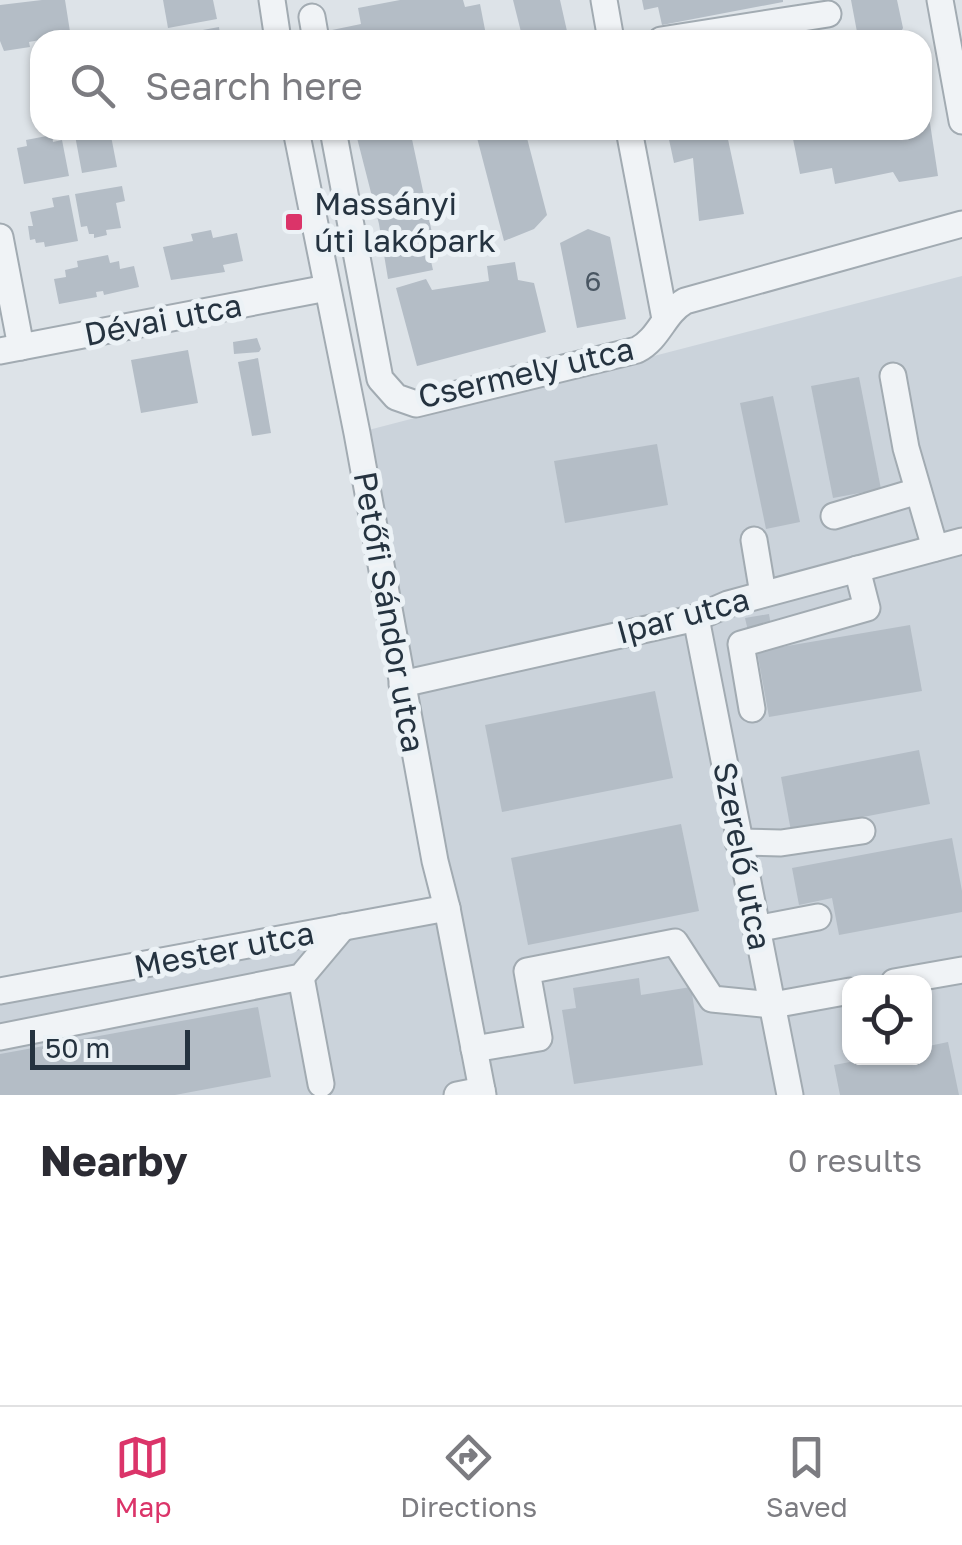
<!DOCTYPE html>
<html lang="en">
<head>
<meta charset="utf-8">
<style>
  body { margin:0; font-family:"Golos Text",sans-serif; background:#f2f2f3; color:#2b2b33 }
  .controls { position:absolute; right:30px; bottom:30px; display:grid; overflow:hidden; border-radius:20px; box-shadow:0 2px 8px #0004 }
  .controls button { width:90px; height:90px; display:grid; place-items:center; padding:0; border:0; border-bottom:2px solid #e1e1e2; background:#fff; color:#2b2b33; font:50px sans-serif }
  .scale { position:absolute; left:30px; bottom:25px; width:160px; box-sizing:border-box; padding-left:10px; border:5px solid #253340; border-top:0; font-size:28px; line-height:35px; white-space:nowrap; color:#253340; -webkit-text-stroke:8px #ecf2f6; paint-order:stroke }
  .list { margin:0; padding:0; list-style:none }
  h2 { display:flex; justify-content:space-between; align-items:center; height:130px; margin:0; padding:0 40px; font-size:42px }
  h2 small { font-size:32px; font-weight:400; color:#7c7c81 }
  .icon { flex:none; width:55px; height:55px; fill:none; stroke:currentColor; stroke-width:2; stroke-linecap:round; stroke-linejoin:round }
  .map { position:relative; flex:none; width:962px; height:1095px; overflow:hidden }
  .search { position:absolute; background:#fff; box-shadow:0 2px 8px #0004; left:30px; right:30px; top:30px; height:110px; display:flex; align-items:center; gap:25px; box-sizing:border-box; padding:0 35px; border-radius:30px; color:#7c7c81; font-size:38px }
  .sheet { height:310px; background:#fff }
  nav { display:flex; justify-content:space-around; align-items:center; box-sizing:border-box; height:140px; border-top:2px solid #e1e1e2; background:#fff; font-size:28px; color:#7c7c81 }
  nav a { display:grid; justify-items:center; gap:5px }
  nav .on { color:#db3469 }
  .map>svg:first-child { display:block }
</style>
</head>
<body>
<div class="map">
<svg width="962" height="1095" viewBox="0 0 962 1095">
  <rect width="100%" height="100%" fill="#dde3e8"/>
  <!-- built -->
  <path fill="#cbd3db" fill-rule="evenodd" d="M962,276V1095H0V991L447,908L357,433ZM850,982H924V1058H850Z"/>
  <!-- building -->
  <g fill="#b4bdc6">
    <path d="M42,0H65L71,38L40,40L29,42L30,47L4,51L0,41V5Z"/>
    <path d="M163,0H213L217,19L168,28Z"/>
    <path d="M400,0H463L465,7L480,4L487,40H334L332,30L361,24L358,8Z"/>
    <path d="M513,0H560L569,40H523Z"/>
    <path d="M642,0H783V2L662,25L658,7L644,10Z"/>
    <path d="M851,0H897L903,28L897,40H840L839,35L857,32Z"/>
    <path d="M219,27L221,40H170V36Z"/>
    <path d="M928,110L938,176L899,182L893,172L835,184L832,168L800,174L792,134L810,130H922V111Z"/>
    <path d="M74,130H106L107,137L111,136L117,167L82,173Z"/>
    <path d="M355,130H410L435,247L428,248L433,270L388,279L379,224Z"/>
    <path d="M475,130H537L539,135L527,138L547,215L534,229L504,241Z"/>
    <path d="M667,130H726L744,214L699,221L693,158L674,163Z"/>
    <path d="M52,135L53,142L62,140L69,176L24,184L17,148L27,146L26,140Z"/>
    <path d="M122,186L125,201L116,203L121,228L106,230L107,235L94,238V234H89L87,226L81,227L75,194Z"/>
    <path d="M69,195L78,241L45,247L44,242L36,243L35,239L30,240L28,226H33L30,212L54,207L52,198Z"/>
    <path d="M588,229L610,237L626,319L577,328L560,243Z"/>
    <path d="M211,230L213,238L237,233L243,261L223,265L225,272L171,280L163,247L193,241L191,234Z"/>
    <path d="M108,255L110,263L119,261L120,269L134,266L139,287L104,295L103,291L96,292L97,297L59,304L54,279L66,277L65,270L78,267L77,261Z"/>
    <path d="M515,262L518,280L534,283L546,332L417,366L396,288L426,279L432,290L489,281L487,266Z"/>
    <path d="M257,338L261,349L259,352L234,354L233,342Z"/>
    <path d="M188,350L198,403L141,413L131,360Z"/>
    <path d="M258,358L271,433L252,436L238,362Z"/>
    <path d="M859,377L881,489L833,498L811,386Z"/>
    <path d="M773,396L800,522L766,529L740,403Z"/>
    <path d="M657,444L668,505L565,523L554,461Z"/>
    <path d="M769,614L771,626L748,631L745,618Z"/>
    <path d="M910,625L922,691L769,717L757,651Z"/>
    <path d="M655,691L673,778L502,812L485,725Z"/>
    <path d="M919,750L930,804L791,831L781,777Z"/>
    <path d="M681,824L699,911L528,945L511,858Z"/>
    <path d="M952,838L962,891V912L839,935L832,898L799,905L792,868Z"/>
    <path d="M639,978L641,995L691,987L703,1065L574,1084L562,1010L576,1008L573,988Z"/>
    <path d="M258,1007L271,1077L175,1095H0V1054Z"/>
    <path d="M948,1042L959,1095H840L834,1065L871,1058H924V1047Z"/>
  </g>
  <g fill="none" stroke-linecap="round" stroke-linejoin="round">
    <defs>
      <g id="minor">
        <path d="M272,0L278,40"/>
        <path d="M604,0L611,40"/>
        <path d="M940,0L962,121"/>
        <path d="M312,17L316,40"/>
        <path d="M661,40L828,14"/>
        <path d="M296,130L357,433L435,861L447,908L483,1095"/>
        <path d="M333,130L380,379L396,397L416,404L637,350C660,338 663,314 685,301L962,224"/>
        <path d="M629,130L665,319"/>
        <path d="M0,237L21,347"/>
        <path d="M0,351L327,288"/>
        <path d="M893,376L906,448L935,548"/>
        <path d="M834,516L918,491"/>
        <path d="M754,540L763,594"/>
        <path d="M696,618L790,1095"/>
        <path d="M402,684L696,618L728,604L962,541"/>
        <path d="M752,709L741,644L867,608L857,569"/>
        <path d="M738,842L781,843L862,831"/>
        <path d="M756,929L818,917"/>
        <path d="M301,977L321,1084"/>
        <path d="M894,982L962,970"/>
        <path d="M0,991L447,908"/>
        <path d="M0,1037L301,977L343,927"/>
        <path d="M474,1049L539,1038L527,971L675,942L712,999L773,1005L850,991"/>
        <path d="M457,1095L482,1090"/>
      </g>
    </defs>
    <!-- minor casing -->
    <use href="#minor" stroke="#a2abb2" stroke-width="29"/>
    <!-- minor -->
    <use href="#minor" stroke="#f0f3f6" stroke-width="25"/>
  </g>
  <!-- markers -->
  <rect fill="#db3469" stroke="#ecf2f6" stroke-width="4" x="284" y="212" width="20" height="20" rx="5"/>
  <g text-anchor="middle" stroke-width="10" stroke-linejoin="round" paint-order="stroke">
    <!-- number labels -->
    <g font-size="28" fill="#495662">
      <text x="593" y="291">6</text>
    </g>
    <!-- poi labels -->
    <g font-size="32" fill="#253340" stroke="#ecf2f6" text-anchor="start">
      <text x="314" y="215">Massányi<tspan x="314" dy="37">úti lakópark</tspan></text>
    </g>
    <!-- street labels -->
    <g font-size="32" fill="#253340" stroke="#ecf2f6">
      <text transform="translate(163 320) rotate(-11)" y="11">Dévai utca</text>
      <text transform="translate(526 373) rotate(-13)" y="11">Csermely utca</text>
      <text transform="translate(389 612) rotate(80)" y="11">Petőfi Sándor utca</text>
      <text transform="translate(683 616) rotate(-15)" y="11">Ipar utca</text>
      <text transform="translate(742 856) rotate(79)" y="11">Szerelő utca</text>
      <text transform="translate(224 950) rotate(-11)" y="11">Mester utca</text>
    </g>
  </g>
</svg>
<div class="controls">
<button><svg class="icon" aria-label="locate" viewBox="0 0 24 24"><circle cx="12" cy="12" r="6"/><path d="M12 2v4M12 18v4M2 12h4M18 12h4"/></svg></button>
</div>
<div class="scale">50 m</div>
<div class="search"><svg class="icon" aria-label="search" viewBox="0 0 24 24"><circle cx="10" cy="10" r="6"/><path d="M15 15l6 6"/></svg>Search here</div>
</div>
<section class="sheet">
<h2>Nearby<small>0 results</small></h2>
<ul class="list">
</ul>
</section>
<nav>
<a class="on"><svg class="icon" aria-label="map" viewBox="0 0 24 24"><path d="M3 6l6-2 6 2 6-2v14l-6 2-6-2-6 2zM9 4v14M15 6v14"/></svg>Map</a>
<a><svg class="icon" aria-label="directions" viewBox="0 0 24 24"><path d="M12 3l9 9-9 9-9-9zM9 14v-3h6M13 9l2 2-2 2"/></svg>Directions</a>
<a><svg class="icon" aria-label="saved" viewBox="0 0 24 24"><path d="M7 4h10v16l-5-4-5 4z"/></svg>Saved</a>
</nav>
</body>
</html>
